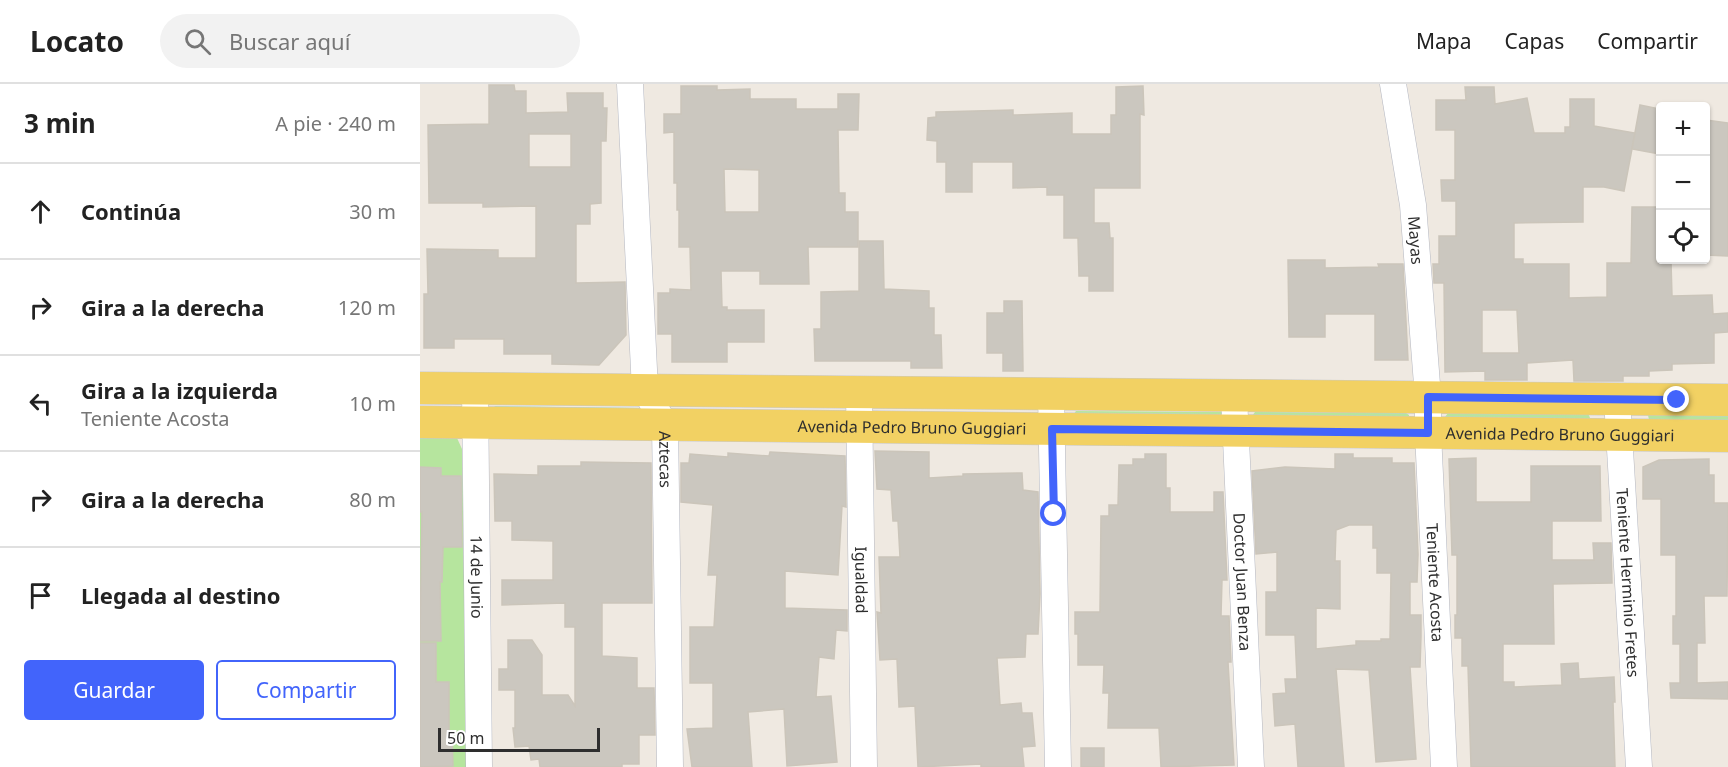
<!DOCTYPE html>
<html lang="es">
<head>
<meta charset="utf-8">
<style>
  body { margin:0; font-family:"Noto Sans",sans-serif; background:#f2f2f2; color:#222 }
  .controls { position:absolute; right:18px; top:18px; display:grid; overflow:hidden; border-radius:6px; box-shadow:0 2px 4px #0004 }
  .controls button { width:54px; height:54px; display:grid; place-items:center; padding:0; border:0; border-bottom:2px solid #e0e0e0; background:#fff; color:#222; font:30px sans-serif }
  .scale { position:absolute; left:18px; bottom:15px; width:162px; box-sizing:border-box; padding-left:6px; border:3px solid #2e2e2e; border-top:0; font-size:16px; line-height:21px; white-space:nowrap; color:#2e2e2e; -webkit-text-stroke:4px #fff; paint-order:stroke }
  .stop { position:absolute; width:18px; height:18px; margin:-14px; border:4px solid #4264fb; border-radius:50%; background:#fff }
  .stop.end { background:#4264fb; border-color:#fff; box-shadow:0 2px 6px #0008 }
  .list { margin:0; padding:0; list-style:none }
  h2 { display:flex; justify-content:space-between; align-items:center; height:78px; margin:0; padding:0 24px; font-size:26px }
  h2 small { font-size:20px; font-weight:400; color:#767676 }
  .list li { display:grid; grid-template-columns:39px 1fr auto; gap:18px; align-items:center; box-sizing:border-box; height:96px; padding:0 24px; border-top:2px solid #e0e0e0 }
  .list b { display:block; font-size:22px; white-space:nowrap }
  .list p { margin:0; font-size:20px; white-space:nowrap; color:#767676 }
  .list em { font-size:20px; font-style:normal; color:#767676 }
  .actions { display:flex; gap:12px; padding:18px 24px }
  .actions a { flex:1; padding:14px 0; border:2px solid #4264fb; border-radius:6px; text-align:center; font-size:21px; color:#4264fb }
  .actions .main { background:#4264fb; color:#fff }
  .icon { flex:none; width:33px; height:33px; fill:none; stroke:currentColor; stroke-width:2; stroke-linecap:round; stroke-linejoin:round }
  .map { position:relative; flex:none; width:1308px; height:683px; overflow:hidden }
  header { display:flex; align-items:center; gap:36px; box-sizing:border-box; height:84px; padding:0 30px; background:#fff; border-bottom:2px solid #e0e0e0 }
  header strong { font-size:28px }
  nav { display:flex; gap:33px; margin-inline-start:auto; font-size:21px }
  .search { width:420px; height:54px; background:#f2f2f2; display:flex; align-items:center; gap:15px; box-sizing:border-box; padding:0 21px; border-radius:33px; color:#767676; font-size:22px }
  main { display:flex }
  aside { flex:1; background:#fff }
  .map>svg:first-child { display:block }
</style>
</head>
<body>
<header>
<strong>Locato</strong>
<div class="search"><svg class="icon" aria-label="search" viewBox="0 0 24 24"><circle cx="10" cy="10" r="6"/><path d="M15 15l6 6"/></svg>Buscar aquí</div>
<nav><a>Mapa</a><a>Capas</a><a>Compartir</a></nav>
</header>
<main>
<aside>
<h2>3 min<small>A pie · 240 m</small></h2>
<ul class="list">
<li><svg class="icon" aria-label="ahead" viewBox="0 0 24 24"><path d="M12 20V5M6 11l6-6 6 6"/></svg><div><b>Continúa</b></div><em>30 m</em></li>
<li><svg class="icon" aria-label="right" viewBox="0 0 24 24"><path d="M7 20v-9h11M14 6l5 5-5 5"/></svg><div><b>Gira a la derecha</b></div><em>120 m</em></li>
<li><svg class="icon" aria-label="left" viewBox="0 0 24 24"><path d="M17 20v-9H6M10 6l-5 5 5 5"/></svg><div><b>Gira a la izquierda</b><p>Teniente Acosta</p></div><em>10 m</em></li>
<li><svg class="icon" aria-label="right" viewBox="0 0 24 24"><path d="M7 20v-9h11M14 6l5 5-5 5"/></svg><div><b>Gira a la derecha</b></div><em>80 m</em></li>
<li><svg class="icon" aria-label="arrive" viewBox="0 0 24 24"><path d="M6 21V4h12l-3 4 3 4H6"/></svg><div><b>Llegada al destino</b></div></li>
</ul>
<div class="actions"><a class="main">Guardar</a><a>Compartir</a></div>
</aside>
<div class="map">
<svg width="1308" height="683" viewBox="0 0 1308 683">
  <rect width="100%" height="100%" fill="#efe9e1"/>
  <!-- green -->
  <g fill="#b6e59e">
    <path d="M75,322L226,324L228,325L72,326Z"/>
    <path d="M656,327L802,328L805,331H653Z"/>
    <path d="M835,328L986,329L989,331V333L832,332Z"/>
    <path d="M1028,329H1168L1170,334L1028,336L1025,333Z"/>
    <path d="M1228,331H1308V337L1229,336Z"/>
    <path d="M0,351L37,354L42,365L47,683H0Z"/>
  </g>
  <!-- building -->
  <g fill="#cbc7bf" stroke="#cbc5ba" stroke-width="1.5" fill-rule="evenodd">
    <path d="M69,1H94L95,7H106V29L148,28L147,9H183V24H187L186,57H181V119L170,120V140H156V199L205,198L206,251L179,281L132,280V270H84V255H34V264H4V210H8L7,165L78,166V174H116V122L63,123V119H9L8,41L69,40ZM109,50H151V83H109Z"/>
    <path d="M261,2H297V6L330,5V15H376V25H418V10H439L438,46H418L419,109H425V128H438V163H388L389,200H340V187H301L302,223H307V226H344V258H307V278H252V250H238V209H250V205L271,206L270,163H259V126H257V99H254V48L244,49V30H261ZM304,85L339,86V128H305Z"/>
    <path d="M723,2L724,31L720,30V104H674V139H689L690,154H693V207H669V192H659L658,154H644V111H627V103L593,104V78H552V108H526V78H517V57L507,56L508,34L516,33V28L593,26V31L652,29V50H691V31H696V3Z"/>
    <path d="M1045,3H1074L1075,20L1107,14L1114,49H1145V43H1150V15H1174V42L1215,49L1204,107L1184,103H1163V138L1094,139V175H1103V180H1149V214L1187,213V179H1211L1212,123H1240V178H1251L1252,212L1292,211L1293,230L1308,229V248L1294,249V279L1252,280V286L1229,287V292H1203V297H1154L1153,276L1107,279V296H1065V287L1025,288L1024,199H1014L1013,180H1019V152H1036V117H1022L1021,96H1035V46H1016V16H1046ZM1062,226H1097L1099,269H1062Z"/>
    <path d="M1220,21L1240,25V70L1212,65Z"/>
    <path d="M1286,36L1308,39V172L1286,171Z"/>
    <path d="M439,157H463L464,205L509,207V224H514V251H521L522,284H491V277H395L394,245H401V208L439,207Z"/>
    <path d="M868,176H905V184L959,183L958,180H983L988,276H955V230H905V253H869Z"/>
    <path d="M584,217H602L603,287H583V269H567V229H584Z"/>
    <path d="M455,367L509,368V394L543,392V390L602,389L603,406L618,408L620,510L618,550H606L605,573L577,574L580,621L601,619L602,629H612L615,662L602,663L604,683H561V680L498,683L495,622L479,623L477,575L460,576L457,528L461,529L459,473H480L478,437H473L471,406L457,405Z"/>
    <path d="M350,368L425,372L426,423L422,422L418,491L365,487V524L427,526V547L416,546L414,575L399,573L396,613L411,612L417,678L367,682L364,625L328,628L332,683H272L267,645L293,644V599H270V543H294L297,491H288L293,421L261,418V379H269L270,370L308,373V369L349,372Z"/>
    <path d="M725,370H746V404H750V428H794V408H803L807,496H802L801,532H809L811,578H808L814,681L741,683L739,644H688L689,609H683L684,581H658V550H655V528H680L681,432H689V421H698L699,381H713V375H725Z"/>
    <path d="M915,370H933V374H972V379H994L998,470L997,498H990V531H1001V552L1000,583H990L996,675L956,678L949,586L916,585L924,683H878L875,640L855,642L853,610L866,609L865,595H877L875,551H846V508H857V468L836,470L832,387L865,383L915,385ZM929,441H953V464H957V489H971L970,555H961V557H936V561L896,565V524L920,525V477H915L916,446Z"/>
    <path d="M1056,374V418H1111V382H1180L1181,437H1132V476H1174L1173,459H1191L1192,499L1133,500L1134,560H1083V598H1094V603L1142,601L1141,580L1158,579L1159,595L1194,593L1195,618H1193L1195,683H1051L1048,582H1042V554H1035V531H1037V471H1032L1029,375Z"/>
    <path d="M1289,375V391H1294V419H1308L1307,512H1284L1285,559H1277V599L1308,598V615L1251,614L1250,599H1260V560H1253V532H1256V471H1241V415H1223V383L1239,376Z"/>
    <path d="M161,378L231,379L232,519H182V572L217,574V604H234L235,651H219V680H202V683H120L119,675L111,676L109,662L95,663L93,644H95V606H79V585H88V556H112L122,571V611H148L155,622V543H145V519L82,521V496H133V457L92,456V437H75L74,390L118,391V382H161Z"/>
    <path d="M0,383L21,384V392H41L42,463H23L22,498H20L21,557H0L2,428H0Z"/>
    <path d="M0,559H16V598H29V650H32L33,682L0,683Z"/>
    <rect x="661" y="664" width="23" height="19"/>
  </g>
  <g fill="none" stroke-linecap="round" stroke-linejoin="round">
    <defs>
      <g id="minor">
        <path id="s1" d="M210,0L225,306L245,341L250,683"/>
        <path id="s2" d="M973,0L993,121L1008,313V349L1024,683"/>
        <path id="s3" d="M55,304L59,683"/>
        <path id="s4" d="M439,308L444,683"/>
        <path d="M631,310L638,683"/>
        <path id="s5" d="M814,312L831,683"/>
        <path id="s6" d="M1197,315L1219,683"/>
      </g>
      <g id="major">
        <path d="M0,304L1308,316"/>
        <path id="s7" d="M0,338L1308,352"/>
      </g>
    </defs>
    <!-- minor casing -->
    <use href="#minor" stroke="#b4b7c1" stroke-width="27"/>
    <!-- major casing -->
    <use href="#major" stroke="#c9c9c9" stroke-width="33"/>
    <!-- minor -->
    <use href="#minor" stroke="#fff" stroke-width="26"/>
    <!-- major -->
    <use href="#major" stroke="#f2d163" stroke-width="32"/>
  </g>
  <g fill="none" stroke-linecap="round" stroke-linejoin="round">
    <!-- route -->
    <path stroke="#4264fb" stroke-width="8" d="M634,430L632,345L1008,349V313L1257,316"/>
  </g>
  <g text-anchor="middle" stroke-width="5" stroke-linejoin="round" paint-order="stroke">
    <!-- street labels -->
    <g font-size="16" fill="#2e2e2e" stroke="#fff">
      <text dy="6" stroke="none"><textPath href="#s2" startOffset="158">Mayas</textPath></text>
      <text dy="6" stroke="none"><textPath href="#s7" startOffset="492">Avenida Pedro Bruno Guggiari</textPath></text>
      <text dy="6" stroke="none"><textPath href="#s7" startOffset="1140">Avenida Pedro Bruno Guggiari</textPath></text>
      <text dy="6" stroke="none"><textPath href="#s1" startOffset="381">Aztecas</textPath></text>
      <text dy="6" stroke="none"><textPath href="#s3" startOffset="189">14 de Junio</textPath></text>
      <text dy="6" stroke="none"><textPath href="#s4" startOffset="188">Igualdad</textPath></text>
      <text dy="6" stroke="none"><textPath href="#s5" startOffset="186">Doctor Juan Benza</textPath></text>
      <text dy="6" stroke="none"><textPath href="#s2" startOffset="501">Teniente Acosta</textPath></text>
      <text dy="6" stroke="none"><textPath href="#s6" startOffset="184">Teniente Herminio Fretes</textPath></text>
    </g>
  </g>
</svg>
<div class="controls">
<button>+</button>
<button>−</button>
<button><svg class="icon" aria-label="locate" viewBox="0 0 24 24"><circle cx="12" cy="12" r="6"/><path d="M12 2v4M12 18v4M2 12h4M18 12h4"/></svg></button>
</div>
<div class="scale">50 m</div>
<div class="stop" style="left:634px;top:430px"></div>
<div class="stop end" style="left:1257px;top:316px"></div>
</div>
</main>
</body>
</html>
